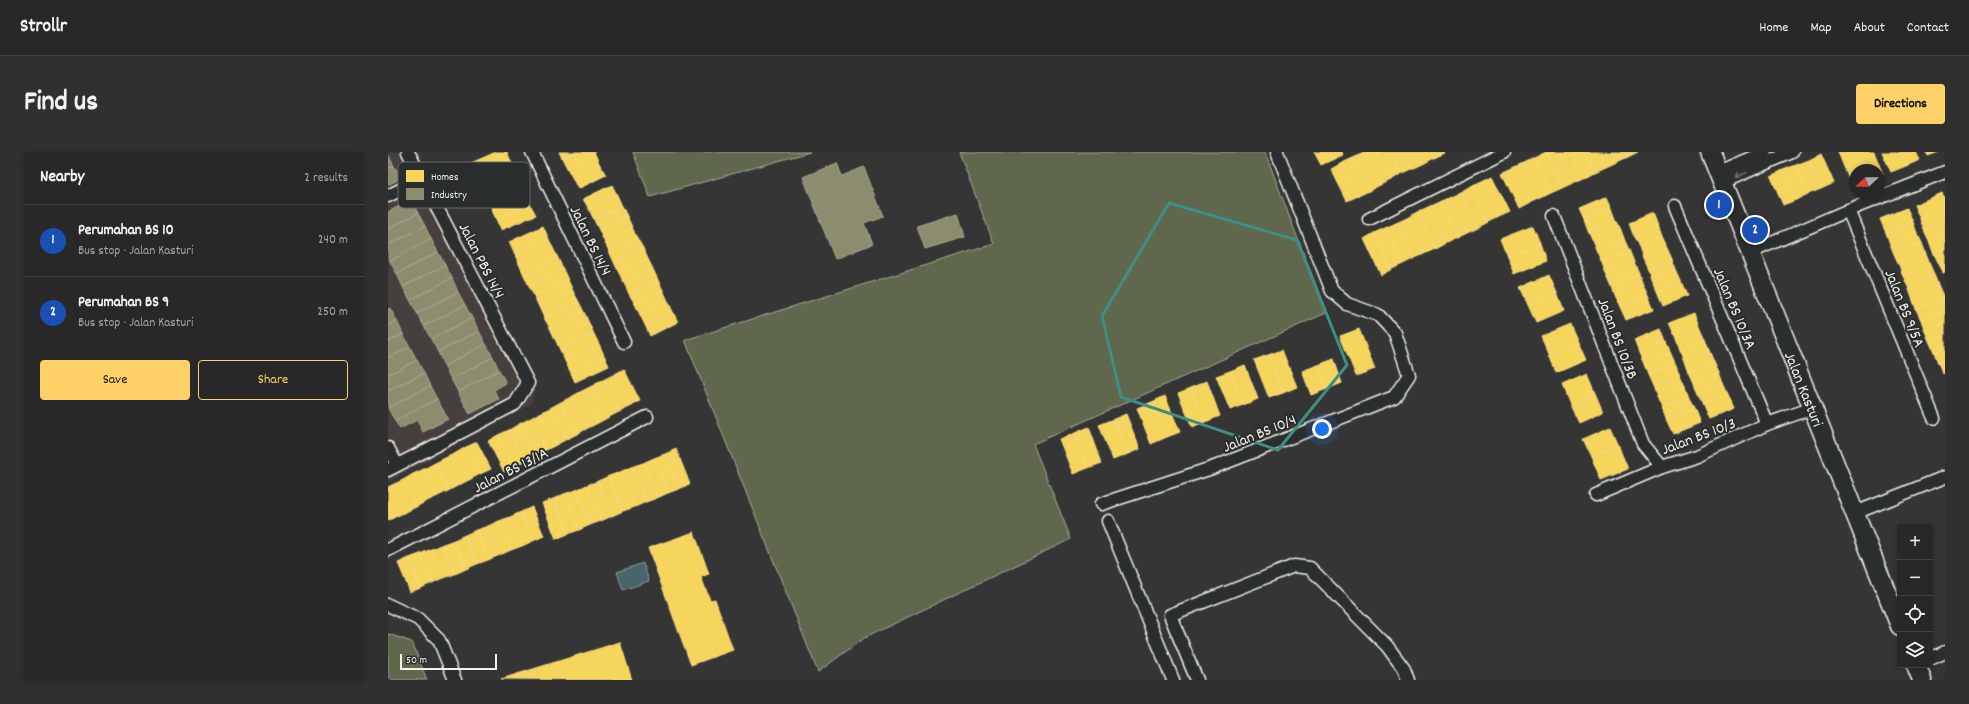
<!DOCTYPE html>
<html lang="en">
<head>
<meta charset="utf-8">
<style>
  body { margin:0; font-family:Dekko,sans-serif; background:#303030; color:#f1f3f6 }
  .controls { position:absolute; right:12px; bottom:12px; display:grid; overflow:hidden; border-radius:4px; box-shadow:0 2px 6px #0003 }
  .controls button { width:36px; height:36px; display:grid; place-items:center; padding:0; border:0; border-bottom:1px solid #444445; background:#282828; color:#f1f3f6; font:20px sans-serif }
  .compass { position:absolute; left:1461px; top:12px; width:36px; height:36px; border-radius:50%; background:#282828; box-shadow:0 2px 6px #0003; rotate:248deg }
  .scale { position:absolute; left:12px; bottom:10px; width:97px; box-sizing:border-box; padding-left:4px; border:2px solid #f4f1e8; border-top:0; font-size:11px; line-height:14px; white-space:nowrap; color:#f4f1e8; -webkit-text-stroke:3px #2a2d2e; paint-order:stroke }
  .you { position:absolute; left:934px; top:277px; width:14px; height:14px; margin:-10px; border:3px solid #fff; border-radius:50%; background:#1a73e8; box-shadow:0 0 0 6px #1a73e833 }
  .badge { display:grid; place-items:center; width:26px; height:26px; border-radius:50%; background:#ffd166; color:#fff; font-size:13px; font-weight:700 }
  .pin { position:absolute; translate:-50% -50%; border:2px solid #fff; box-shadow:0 1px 4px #0006 }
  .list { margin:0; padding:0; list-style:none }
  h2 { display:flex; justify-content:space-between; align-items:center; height:52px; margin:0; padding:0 16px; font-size:17px }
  h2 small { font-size:13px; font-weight:400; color:#a5a6a8 }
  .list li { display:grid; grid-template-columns:26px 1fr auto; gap:12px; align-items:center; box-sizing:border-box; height:72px; padding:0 16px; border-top:1px solid #444445 }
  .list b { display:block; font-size:15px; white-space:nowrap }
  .list p { margin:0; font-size:13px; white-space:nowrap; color:#a5a6a8 }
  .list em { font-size:13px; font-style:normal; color:#a5a6a8 }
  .actions { display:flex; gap:8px; padding:12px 16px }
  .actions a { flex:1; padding:9px 0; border:1px solid #ffd166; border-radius:4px; text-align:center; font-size:14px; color:#ffd166 }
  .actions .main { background:#ffd166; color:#111 }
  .icon { flex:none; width:22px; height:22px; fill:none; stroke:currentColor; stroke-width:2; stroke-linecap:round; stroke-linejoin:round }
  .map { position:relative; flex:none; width:1557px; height:528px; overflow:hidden; border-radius:4px }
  header { display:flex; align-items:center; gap:24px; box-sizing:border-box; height:56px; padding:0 20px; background:#282828; border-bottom:1px solid #444445 }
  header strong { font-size:19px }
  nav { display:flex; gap:22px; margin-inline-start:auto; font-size:14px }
  .intro { display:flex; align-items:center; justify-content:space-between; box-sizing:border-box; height:96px; padding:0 24px }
  h1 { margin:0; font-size:28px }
  .button { padding:10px 18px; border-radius:4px; background:#ffd166; color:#111; font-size:14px; font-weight:700 }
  main { display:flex; gap:24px; padding:0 24px }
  aside { flex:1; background:#282828; border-radius:4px; box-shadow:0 2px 6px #0003 }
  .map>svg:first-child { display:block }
</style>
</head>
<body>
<header>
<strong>Strollr</strong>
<nav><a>Home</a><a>Map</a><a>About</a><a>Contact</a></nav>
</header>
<div class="intro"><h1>Find us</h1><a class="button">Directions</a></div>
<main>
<aside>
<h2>Nearby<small>2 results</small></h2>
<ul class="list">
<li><span class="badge" style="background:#1a4fb4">1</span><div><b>Perumahan BS 10</b><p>Bus stop · Jalan Kasturi</p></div><em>240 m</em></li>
<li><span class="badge" style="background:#1a4fb4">2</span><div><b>Perumahan BS 9</b><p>Bus stop · Jalan Kasturi</p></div><em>250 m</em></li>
</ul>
<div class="actions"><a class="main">Save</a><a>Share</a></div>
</aside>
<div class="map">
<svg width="1557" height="528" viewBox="0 0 1557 528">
  <rect width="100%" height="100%" fill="#363535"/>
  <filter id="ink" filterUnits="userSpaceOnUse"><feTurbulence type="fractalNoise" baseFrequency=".025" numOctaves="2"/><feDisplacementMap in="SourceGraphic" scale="8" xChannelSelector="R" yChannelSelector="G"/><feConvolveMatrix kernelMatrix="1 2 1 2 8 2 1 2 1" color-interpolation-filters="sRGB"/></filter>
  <g filter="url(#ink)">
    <!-- built -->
    <path fill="#453f3e" d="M0,0H30L148,233L144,252L0,330Z"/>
    <!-- green -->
    <g fill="#5e674e" stroke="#a9ac9b">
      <path d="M245,0H422L262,45Z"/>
      <path d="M571,0H877L938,161L645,292L683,387L476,486L430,520L297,188L606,92Z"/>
      <path d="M0,482L24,490L39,528H0Z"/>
    </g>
    <!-- water -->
    <path fill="#47656b" stroke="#8c9d9d" d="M255,411L261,429L235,438L229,420Z"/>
    <!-- homes -->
    <g fill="#f6d55c" stroke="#f5dd86">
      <path d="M108,0H119L122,7L88,22L83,11Z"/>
      <path d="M171,0H186L174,6Z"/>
      <path d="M186,0H206L207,2L179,16L174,6Z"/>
      <path d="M926,0H940L944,8L933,13Z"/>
      <path d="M940,0H953L955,3L944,8Z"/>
      <path d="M989,0H1002L1013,22L1003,28Z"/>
      <path d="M989,0L1003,28L992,33L976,1Z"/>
      <path d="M1002,0H1016L1024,17L1013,22Z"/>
      <path d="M1016,0H1029L1035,12L1024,17Z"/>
      <path d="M1029,0H1043L1046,6L1035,12Z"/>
      <path d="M1043,0H1056L1057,1L1046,6Z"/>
      <path d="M1158,0L1174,36L1163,41L1146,6Z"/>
      <path d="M1158,0H1171L1185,31L1174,36Z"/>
      <path d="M1171,0H1184L1196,26L1185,31Z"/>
      <path d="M1184,0H1197L1207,20L1196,26Z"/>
      <path d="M1197,0H1211L1218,15L1207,20Z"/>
      <path d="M1211,0H1224L1229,10L1218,15Z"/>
      <path d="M1224,0H1237L1240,5L1229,10Z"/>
      <path d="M1237,0H1250L1240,5Z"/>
      <path d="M1450,0H1468L1476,18H1467V34L1464,35Z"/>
      <path d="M1468,0H1486L1495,22L1491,24V18H1476Z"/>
      <path d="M1494,0H1513L1518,14L1503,20Z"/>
      <path d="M1513,0H1528L1532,8L1518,14Z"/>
      <path d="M1538,0H1551L1540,4Z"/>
      <path d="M976,1L992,33L981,39L965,6Z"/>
      <path d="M207,2L212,13L185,27L179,16Z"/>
      <path d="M1433,2L1446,31L1433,37L1421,8Z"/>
      <path d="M965,6L981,39L970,44L954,11Z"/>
      <path d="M1146,6L1163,41L1153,46L1136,11Z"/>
      <path d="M122,7L127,18L93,34L88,22Z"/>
      <path d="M1421,8L1433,37L1420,42L1408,13Z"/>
      <path d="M954,11L970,44L959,49L943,17Z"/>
      <path d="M1136,11L1153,46L1142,51L1125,16Z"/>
      <path d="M212,13L218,23L190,37L185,27Z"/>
      <path d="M1408,13L1420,42L1408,48L1395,18Z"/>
      <path d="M1125,16L1142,51L1131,57L1114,21Z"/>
      <path d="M1395,18L1408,48L1395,53L1383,24Z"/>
      <path d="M1104,24L1122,60L1111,65L1094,29Z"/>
      <path d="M1094,29L1111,65L1101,70L1083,34Z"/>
      <path d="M224,33L229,43L201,57L195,47Z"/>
      <path d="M1083,34L1101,70L1090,76L1072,40Z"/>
      <path d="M137,40L142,52L108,67L103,56Z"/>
      <path d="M1072,40L1090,76L1079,81L1062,45Z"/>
      <path d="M1554,41L1557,47V57L1532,67L1526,53Z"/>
      <path d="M229,43L234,54L206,68L201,57Z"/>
      <path d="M1062,45L1079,81L1069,86L1051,50Z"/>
      <path d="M1219,45L1224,56L1196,68L1191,57Z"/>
      <path d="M1051,50L1069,86L1058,91L1040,55Z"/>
      <path d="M142,52L148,63L113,78L108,67Z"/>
      <path d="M234,54L239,64L211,78L206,68Z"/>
      <path d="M1040,55L1058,91L1047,97L1029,60Z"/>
      <path d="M1224,56L1228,67L1200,79L1196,68Z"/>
      <path d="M1519,56L1525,70L1498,81L1492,67Z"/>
      <path d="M1557,57V69L1536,78L1532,67Z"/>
      <path d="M1029,60L1047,97L1036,102L1019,66Z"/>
      <path d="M1265,61L1270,74L1246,85L1241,71Z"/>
      <path d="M239,64L244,75L216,89L211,78Z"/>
      <path d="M1019,66L1036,102L1025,107L1008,71Z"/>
      <path d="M1228,67L1233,78L1205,90L1200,79Z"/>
      <path d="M1557,69V82L1541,89L1536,78Z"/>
      <path d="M1525,70L1529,81L1502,92L1498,81Z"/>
      <path d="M1008,71L1025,107L1015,112L997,76Z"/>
      <path d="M155,74L160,85L126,101L121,90Z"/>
      <path d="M1145,74L1152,91L1119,104L1112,87Z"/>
      <path d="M1270,74L1274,85L1251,95L1246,85Z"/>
      <path d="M244,75L249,86L221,99L216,89Z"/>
      <path d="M997,76L1015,112L1004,117L986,81Z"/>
      <path d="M1233,78L1237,89L1209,100L1205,90Z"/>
      <path d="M986,81L1004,117L993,123L976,87Z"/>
      <path d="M1529,81L1534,91L1506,102L1502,92Z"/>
      <path d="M1557,82V95L1545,100L1541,89Z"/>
      <path d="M160,85L165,96L131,112L126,101Z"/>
      <path d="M1274,85L1279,96L1255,106L1251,95Z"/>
      <path d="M249,86L255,96L226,110L221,99Z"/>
      <path d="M1237,89L1242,100L1214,111L1209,100Z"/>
      <path d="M1152,91L1158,109L1126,122L1119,104Z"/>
      <path d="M1534,91L1538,102L1511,113L1506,102Z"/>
      <path d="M1557,95V108L1550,110L1545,100Z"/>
      <path d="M165,96L170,106L136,123L131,112Z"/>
      <path d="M255,96L260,107L231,121L226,110Z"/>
      <path d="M1279,96L1284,107L1260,117L1255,106Z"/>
      <path d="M1242,100L1246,110L1218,122L1214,111Z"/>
      <path d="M1538,102L1542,113L1515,124L1511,113Z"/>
      <path d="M170,106L175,117L141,134L136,123Z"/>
      <path d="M260,107L265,117L236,131L231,121Z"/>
      <path d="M1284,107L1288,118L1264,128L1260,117Z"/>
      <path d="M1557,108V120L1555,121L1550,110Z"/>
      <path d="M1246,110L1251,121L1223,133L1218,122Z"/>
      <path d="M1542,113L1547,124L1520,135L1515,124Z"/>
      <path d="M175,117L180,128L146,144L141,134Z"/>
      <path d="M265,117L270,128L241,142L236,131Z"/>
      <path d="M1288,118L1293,129L1269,139L1264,128Z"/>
      <path d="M1251,121L1255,132L1227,144L1223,133Z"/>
      <path d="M1161,123L1169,141L1140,153L1132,136Z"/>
      <path d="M1547,124L1551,135L1524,146L1520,135Z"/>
      <path d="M180,128L185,139L151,155L146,144Z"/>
      <path d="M270,128L275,138L247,152L241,142Z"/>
      <path d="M1293,129L1299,144L1275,154L1269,139Z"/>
      <path d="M1255,132L1260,143L1232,155L1227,144Z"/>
      <path d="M1551,135L1556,146L1528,157L1524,146Z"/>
      <path d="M275,138L280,149L252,163L247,152Z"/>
      <path d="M185,139L191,150L156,166L151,155Z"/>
      <path d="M1169,141L1176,159L1148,171L1140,153Z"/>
      <path d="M1260,143L1266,157L1238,168L1232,155Z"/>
      <path d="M1556,146L1557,158L1533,168L1528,157Z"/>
      <path d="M280,149L285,160L257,173L252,163Z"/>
      <path d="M191,150L196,160L162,176L156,166Z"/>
      <path d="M1557,158V171L1537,179L1533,168Z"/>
      <path d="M196,160L201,171L167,187L162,176Z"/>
      <path d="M285,160L290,170L262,184L257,173Z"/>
      <path d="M1306,161L1312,176L1288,186L1281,171Z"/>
      <path d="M201,171L206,182L172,198L167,187Z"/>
      <path d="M1557,171V183L1541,189L1537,179Z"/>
      <path d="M1182,172L1190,190L1161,202L1153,184Z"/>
      <path d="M1312,176L1317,187L1292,197L1288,186Z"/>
      <path d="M971,177L987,217L968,224L952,184Z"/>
      <path d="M1273,177L1278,190L1251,201L1246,188Z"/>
      <path d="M206,182L211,192L177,209L172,198Z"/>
      <path d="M1557,183V196L1546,200L1541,189Z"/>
      <path d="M1317,187L1321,198L1297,208L1292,197Z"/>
      <path d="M1190,190L1198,208L1168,221L1161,202Z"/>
      <path d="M1278,190L1283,201L1256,212L1251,201Z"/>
      <path d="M211,192L216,203L182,219L177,209Z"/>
      <path d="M1557,196V208L1550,211L1546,200Z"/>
      <path d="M894,198L909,235L895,241L880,203Z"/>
      <path d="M1321,198L1326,210L1301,220L1297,208Z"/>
      <path d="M1283,201L1288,212L1260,223L1256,212Z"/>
      <path d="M216,203L221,214L187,230L182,219Z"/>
      <path d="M880,203L895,241L881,246L866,208Z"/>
      <path d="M946,207L954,231L939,237L930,213Z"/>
      <path d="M1557,208V221L1555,222L1550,211Z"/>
      <path d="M1326,210L1331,221L1306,231L1301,220Z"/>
      <path d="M1288,212L1292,223L1265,234L1260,223Z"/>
      <path d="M857,213L870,247L855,253L842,219Z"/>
      <path d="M930,213L939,237L923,243L914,219Z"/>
      <path d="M236,217L252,249L242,255L225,223Z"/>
      <path d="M842,219L855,253L842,258L828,224Z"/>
      <path d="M1331,221L1335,232L1310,242L1306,231Z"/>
      <path d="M1199,222L1207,241L1182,253L1174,233Z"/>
      <path d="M225,223L242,255L231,260L215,228Z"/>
      <path d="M1292,223L1297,234L1269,245L1265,234Z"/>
      <path d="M215,228L231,260L221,265L204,234Z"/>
      <path d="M819,229L832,264L817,270L803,236Z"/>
      <path d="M1335,232L1340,243L1315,253L1310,242Z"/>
      <path d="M204,234L221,265L210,271L194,239Z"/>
      <path d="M1297,234L1301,245L1274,256L1269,245Z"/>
      <path d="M803,236L817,270L804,275L790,241Z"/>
      <path d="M194,239L210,271L200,276L183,245Z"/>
      <path d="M1207,241L1215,260L1191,271L1182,253Z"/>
      <path d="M1340,243L1346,257L1321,267L1315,253Z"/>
      <path d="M777,244L792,280L779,285L764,250Z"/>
      <path d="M183,245L200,276L189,282L173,250Z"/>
      <path d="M1301,245L1306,256L1278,267L1274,256Z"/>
      <path d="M173,250L189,282L179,287L162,256Z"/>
      <path d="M764,250L779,285L763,292L749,256Z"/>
      <path d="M162,256L179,287L168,293L152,261Z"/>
      <path d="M1306,256L1312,271L1285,282L1278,267Z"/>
      <path d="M152,261L168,293L158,298L141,267Z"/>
      <path d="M738,262L752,297L740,302L726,267Z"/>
      <path d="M141,267L158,298L147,304L131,272Z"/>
      <path d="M726,267L740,302L725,308L711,273Z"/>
      <path d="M131,272L147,304L137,309L121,278Z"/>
      <path d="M701,275L714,311L700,316L687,281Z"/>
      <path d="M1222,275L1230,293L1203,304L1195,287Z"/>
      <path d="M121,278L137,309L126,315L110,283Z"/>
      <path d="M687,281L700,316L685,322L671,287Z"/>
      <path d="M110,283L126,315L116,320L100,289Z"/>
      <path d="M89,290L103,317L92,322L78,295Z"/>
      <path d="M1230,293L1240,317L1213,328L1203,304Z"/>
      <path d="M78,295L92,322L81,328L68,301Z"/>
      <path d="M288,297L302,332L291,337L277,302Z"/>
      <path d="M68,301L81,328L71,333L57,306Z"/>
      <path d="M277,302L291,337L280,341L266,306Z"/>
      <path d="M57,306L71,333L60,339L47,311Z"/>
      <path d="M266,306L280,341L269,346L255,311Z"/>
      <path d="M47,311L60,339L50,344L36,317Z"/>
      <path d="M255,311L269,346L258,350L243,315Z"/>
      <path d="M243,315L258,350L247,355L232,320Z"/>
      <path d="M36,317L50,344L39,349L25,322Z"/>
      <path d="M232,320L247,355L235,359L221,324Z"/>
      <path d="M25,322L39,349L28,355L15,328Z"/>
      <path d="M221,324L235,359L224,364L210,329Z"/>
      <path d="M15,328L28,355L18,360L4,333Z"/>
      <path d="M210,329L224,364L213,369L199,333Z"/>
      <path d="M4,333L18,360L7,365L0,351V335Z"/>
      <path d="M199,333L213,369L202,373L188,338Z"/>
      <path d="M188,338L202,373L191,378L176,342Z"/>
      <path d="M176,342L191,378L180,382L165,347Z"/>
      <path d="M165,347L180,382L168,387L154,351Z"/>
      <path d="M0,351L7,365L0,369Z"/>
      <path d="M144,355L156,384L145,389L133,360Z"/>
      <path d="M133,360L145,389L134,394L122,365Z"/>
      <path d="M122,365L134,394L123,398L111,369Z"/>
      <path d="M111,369L123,398L112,403L100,374Z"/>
      <path d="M100,374L112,403L100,408L88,378Z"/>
      <path d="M88,378L100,408L89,412L77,383Z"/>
      <path d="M306,380L321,422L313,425L322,448L327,447L345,498L303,513L260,396Z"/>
      <path d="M77,383L89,412L78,417L66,388Z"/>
      <path d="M66,388L78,417L67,422L55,392Z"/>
      <path d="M55,392L67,422L56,426L43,397Z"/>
      <path d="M43,397L56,426L44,431L32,402Z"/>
      <path d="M32,402L44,431L33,436L21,406Z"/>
      <path d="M21,406L33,436L22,440L10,411Z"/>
      <path d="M232,490L244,528L113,527Z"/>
    </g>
    <!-- industry -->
    <g fill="#8c8c6e" stroke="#abaa93">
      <path d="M0,2L6,14L0,17Z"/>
      <path d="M449,11L454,24L476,15L495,64L476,71L484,92L447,107L415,25Z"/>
      <path d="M6,14L13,26L0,33V17Z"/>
      <path d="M23,48L30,61L0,77V60Z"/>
      <path d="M30,61L37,74L0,93V77Z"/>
      <path d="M570,61L577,85L537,97L529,74Z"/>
      <path d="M37,74L43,87L2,109L0,105V93Z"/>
      <path d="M43,87L50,100L9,122L2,109Z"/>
      <path d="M50,100L57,113L15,135L9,122Z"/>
      <path d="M57,113L64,126L22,148L15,135Z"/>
      <path d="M64,126L70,140L29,161L22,148Z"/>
      <path d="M70,140L77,153L36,174L29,161Z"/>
      <path d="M77,153L84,166L43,187L36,174Z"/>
      <path d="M2,156L9,169L0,174V157Z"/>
      <path d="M84,166L91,179L50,200L43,187Z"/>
      <path d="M9,169L15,182L0,190V174Z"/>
      <path d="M91,179L98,192L56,214L50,200Z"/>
      <path d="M15,182L22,195L0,206V190Z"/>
      <path d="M98,192L105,205L63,227L56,214Z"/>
      <path d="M22,195L29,208L0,223V206Z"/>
      <path d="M105,205L111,218L70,240L63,227Z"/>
      <path d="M29,208L36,221L0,239V223Z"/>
      <path d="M111,218L118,231L106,238L111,247L82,262L70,240Z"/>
      <path d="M36,221L42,234L0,256V239Z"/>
      <path d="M42,234L49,247L7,269L0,256Z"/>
      <path d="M49,247L60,267L35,280L29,268L12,277L7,269Z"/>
    </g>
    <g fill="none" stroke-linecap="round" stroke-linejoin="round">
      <defs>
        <g id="street">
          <path d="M144,0L236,190"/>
          <path d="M1330,20L1377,0"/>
          <path d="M1335,30L1404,0"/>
          <path d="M0,44L34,27"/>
          <path d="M1287,54L1379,272"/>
          <path d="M1460,58L1546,266"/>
          <path d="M1166,64L1255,292L1274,315"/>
          <path d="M981,67L1116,0"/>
          <path d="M1363,100L1468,55L1557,20"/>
          <path d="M0,296L9,313"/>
          <path d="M0,318L127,252L140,231L20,0"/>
          <path d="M1208,343L1274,315L1309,304L1379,272L1425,256"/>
          <path d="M713,352L824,316L1006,245L1021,223L1007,181L990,163L959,152L944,139L889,0"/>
          <path d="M1467,361L1557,325"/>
          <path d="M720,369L785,528"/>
          <path d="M0,398L259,265"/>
          <path d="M0,453L30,467L51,488L67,528"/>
          <path d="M1542,507L1557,500"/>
          <path d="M809,528L782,463L906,414L922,416L999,494L1016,517L1020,528"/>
        </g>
        <g id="secondary">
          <path id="s1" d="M1322,0L1512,474"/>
          <path d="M1528,513L1534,528"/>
        </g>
      </defs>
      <!-- street casing -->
      <use href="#street" stroke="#f4f1e8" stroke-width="15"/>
      <!-- secondary casing -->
      <use href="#secondary" stroke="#f4f1e8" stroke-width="21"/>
      <!-- street -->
      <use href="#street" stroke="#2a2d2e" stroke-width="12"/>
      <!-- secondary -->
      <use href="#secondary" stroke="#2a2d2e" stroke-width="18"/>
    </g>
    <!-- one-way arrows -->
    <defs><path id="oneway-shaft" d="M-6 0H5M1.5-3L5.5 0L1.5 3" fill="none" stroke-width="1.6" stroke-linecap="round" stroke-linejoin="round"/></defs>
    <use stroke="#71726f" href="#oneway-shaft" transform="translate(1353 23) rotate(157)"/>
  </g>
  <!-- marked area -->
  <path fill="none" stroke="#3d8f86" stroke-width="3" stroke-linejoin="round" d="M781,51L909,88L959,213L890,298L733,245L714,164Z"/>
  <g text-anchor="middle" stroke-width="4" stroke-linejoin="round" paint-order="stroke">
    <!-- street labels -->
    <g font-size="16" fill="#f4f1e8" stroke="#2a2d2e">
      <text transform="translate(204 88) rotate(64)" y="6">Jalan BS 14/4</text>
      <text transform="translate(95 108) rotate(63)" y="6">Jalan PBS 14/4</text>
      <text transform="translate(1348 156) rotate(67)" y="6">Jalan BS 10/3A</text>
      <text transform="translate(1518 156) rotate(68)" y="6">Jalan BS 9/5A</text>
      <text transform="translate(1231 186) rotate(69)" y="6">Jalan BS 10/3B</text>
      <text dy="6" stroke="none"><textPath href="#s1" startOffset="255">Jalan Kasturi</textPath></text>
      <text transform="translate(871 280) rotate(-22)" y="6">Jalan BS 10/4</text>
      <text transform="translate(1310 283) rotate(-21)" y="6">Jalan BS 10/3</text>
      <text transform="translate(122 317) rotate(-27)" y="6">Jalan BS 13/1A</text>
    </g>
  </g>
  <!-- legend -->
  <rect x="10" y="10" width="132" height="46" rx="6" fill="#2a2d2e" stroke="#676866" stroke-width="1"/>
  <rect x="18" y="18" width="18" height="12" fill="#f6d55c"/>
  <rect x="18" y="36" width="18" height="12" fill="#8c8c6e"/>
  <g font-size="11" fill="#f4f1e8">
    <text x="43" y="28">Homes</text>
    <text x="43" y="46">Industry</text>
  </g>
</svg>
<div class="controls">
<button>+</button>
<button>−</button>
<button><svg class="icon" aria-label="locate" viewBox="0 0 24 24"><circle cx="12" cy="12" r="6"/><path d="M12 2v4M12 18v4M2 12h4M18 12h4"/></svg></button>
<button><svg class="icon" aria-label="layers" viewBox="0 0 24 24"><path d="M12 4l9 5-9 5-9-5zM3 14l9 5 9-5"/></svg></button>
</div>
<svg class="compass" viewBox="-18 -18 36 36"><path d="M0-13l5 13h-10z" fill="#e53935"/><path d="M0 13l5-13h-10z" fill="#a5a6a8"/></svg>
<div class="scale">50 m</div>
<div class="you"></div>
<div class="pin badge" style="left:1331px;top:53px;background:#1a4fb4">1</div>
<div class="pin badge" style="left:1367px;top:78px;background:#1a4fb4">2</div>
</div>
</main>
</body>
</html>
